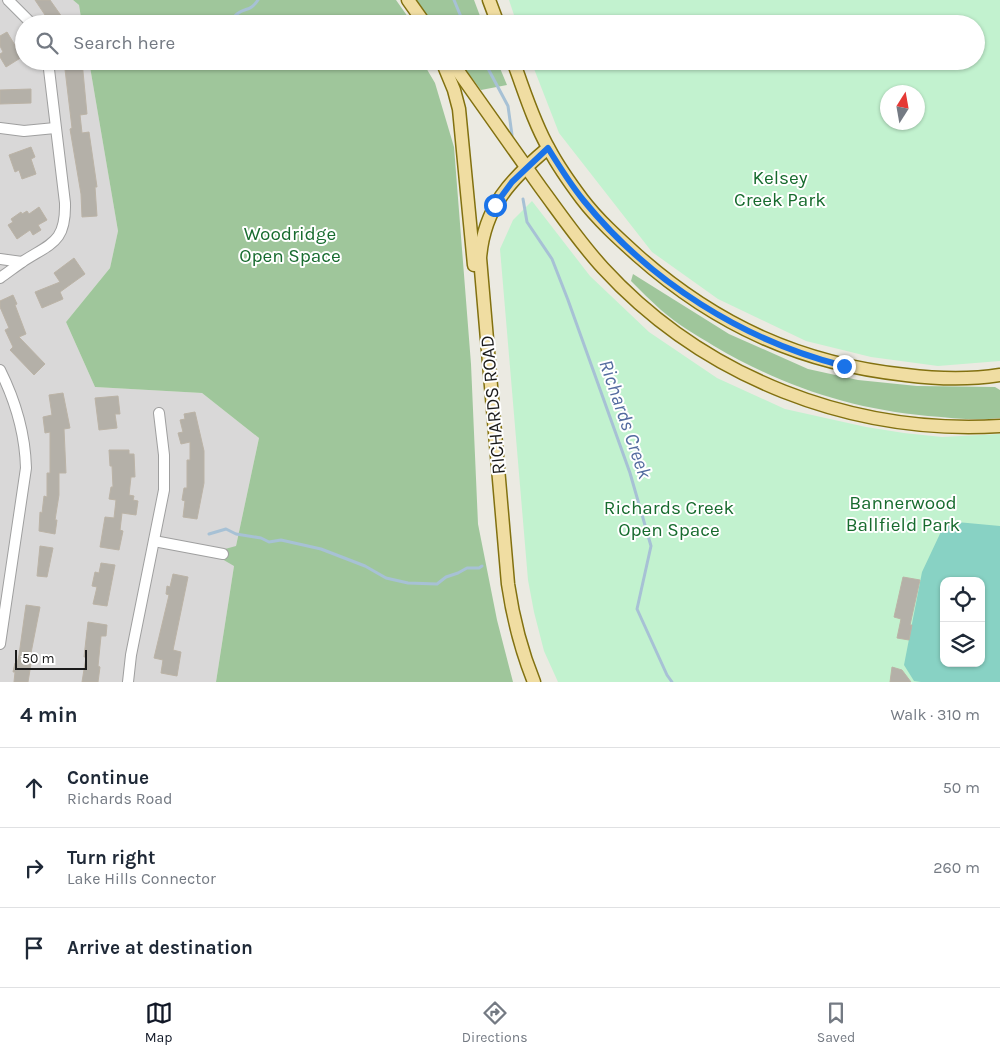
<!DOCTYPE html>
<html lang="en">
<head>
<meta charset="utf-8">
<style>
  body { margin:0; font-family:Karla,sans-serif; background:#f6f6f7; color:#1f2937 }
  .controls { position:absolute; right:15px; bottom:15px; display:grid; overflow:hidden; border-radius:10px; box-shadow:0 1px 4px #0004 }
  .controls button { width:45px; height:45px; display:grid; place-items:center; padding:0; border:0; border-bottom:1px solid #e0e1e3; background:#fff; color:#1f2937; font:25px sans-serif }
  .compass { position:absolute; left:880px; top:85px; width:45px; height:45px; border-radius:50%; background:#fff; box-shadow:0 1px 4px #0004; rotate:11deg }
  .scale { position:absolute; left:15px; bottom:12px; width:72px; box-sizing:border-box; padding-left:5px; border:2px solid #1b1b1b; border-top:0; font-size:14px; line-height:18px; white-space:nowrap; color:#1b1b1b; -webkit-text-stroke:4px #fff; paint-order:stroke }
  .stop { position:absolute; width:15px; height:15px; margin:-11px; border:4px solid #1a73e8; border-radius:50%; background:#fff }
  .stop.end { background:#1a73e8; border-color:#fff; box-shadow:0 1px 5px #0008 }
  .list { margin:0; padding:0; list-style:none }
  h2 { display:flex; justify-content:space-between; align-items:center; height:65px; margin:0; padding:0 20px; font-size:21px }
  h2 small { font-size:16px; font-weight:400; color:#747a83 }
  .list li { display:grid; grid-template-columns:32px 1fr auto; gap:15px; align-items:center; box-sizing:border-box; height:80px; padding:0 20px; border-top:1px solid #e0e1e3 }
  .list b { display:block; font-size:19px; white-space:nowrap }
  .list p { margin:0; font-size:16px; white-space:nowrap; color:#747a83 }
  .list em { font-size:16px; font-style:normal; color:#747a83 }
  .icon { flex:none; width:28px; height:28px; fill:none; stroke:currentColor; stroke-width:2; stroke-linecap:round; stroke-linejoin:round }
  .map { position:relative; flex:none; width:1000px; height:682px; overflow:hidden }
  .search { position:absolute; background:#fff; box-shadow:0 1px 4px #0004; left:15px; right:15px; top:15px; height:55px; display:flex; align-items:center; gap:12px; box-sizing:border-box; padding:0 18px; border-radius:28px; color:#747a83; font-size:19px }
  .sheet { height:305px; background:#fff }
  nav { display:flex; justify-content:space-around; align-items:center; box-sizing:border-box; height:70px; border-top:1px solid #e0e1e3; background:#fff; font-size:14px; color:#747a83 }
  nav a { display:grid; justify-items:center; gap:2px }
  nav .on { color:#111827 }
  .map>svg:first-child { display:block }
</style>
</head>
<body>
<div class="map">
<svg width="1000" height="682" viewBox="0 0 1000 682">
  <rect width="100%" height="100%" fill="#ebeae2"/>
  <!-- residential -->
  <path fill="#d9d8d8" d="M0,0H73L79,5L82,24H24V61H89L118,231L110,268L66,322L95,387L202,393L259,438L236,546L234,566L216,682H0Z"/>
  <!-- forest -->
  <g fill="#9fc69b">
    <path d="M73,0H396L413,24H82L79,5Z"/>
    <path d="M415,0H474L483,24H431Z"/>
    <path d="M89,61H422L435,83L454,147L471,364L478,524L497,620L513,682H216L234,566L222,559L225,549L236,546L259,438L202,393L95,387L66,322L110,268L118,231Z"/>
    <path d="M459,61H497L507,85L481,90Z"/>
    <path d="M633,274L729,334L808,369L858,380L917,386L995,387L1000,390V418C976,421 953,418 928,416C850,409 782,386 714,346C696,335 677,324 661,310C651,301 641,291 631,281Z"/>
  </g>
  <!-- park -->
  <g fill="#c2f2cf" fill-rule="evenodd">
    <path d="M509,0H1000V361L938,366L871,357L806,341L718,299L652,252L559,133L531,61H976V24H517ZM888,92H918V122H888Z"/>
    <path d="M532,201L590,276L649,332L717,378L785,409L866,427L904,433L942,437L1000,434V682H558L544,651L534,612L528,580L500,249L513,220ZM944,581H981V663H944Z"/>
  </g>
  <!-- pitch -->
  <path fill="#88d2c4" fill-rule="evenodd" d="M946,521L1000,526V682H921L914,681L904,665L922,572ZM944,581H981V663H944Z"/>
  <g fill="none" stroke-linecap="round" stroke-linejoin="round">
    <!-- stream -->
    <g stroke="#a7c1d5" stroke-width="3">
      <path d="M454,0L464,24"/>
      <path d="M136,21L164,18L189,24"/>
      <path d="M225,24C234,21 231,19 237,14C246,7 250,12 258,0"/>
      <path d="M484,61L508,106L512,135"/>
      <path d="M523,199L527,222L552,259L568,300L630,473L651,546L637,609L667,675L672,682"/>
      <path d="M209,534L226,529L236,534L261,538L269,542L281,540L321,549L365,566L386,578L408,583L437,584L446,577L458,573L467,568H479L482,566"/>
    </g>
  </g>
  <!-- building -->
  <g fill="#b4b0a8" stroke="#bbb3a6">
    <path d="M35,0H50L67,24H51Z"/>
    <path d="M7,32L22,57L6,67L0,57V54L3,52L0,46V36Z"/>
    <path d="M64,61H82L87,114L80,115L82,133L89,132L97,187H95L97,216L82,217L81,194L70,129L72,128Z"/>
    <path d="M31,89V103L0,104V90Z"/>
    <path d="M31,147L35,157L31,159L36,174L22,179L19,170L15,172L9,155Z"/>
    <path d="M39,207L47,220L38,225L41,230L33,235L30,230L17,239L8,225L13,222L11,219L21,212L22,214L27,211L29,214Z"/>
    <path d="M74,258L85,274L60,292L63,299L42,308L35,292L60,282L54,273Z"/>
    <path d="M13,295L17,304L15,305L26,334L19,337L45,364L34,375L10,350L13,347L5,330L9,328L0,307V301Z"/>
    <path d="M63,393L70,428L64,429L66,473H59V495L55,520H57L55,534L39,531L40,512L42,513L44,496L47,497V473H50V432L45,433L43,417L52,415L49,395Z"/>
    <path d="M118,396L120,414H115L117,428L99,430L95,398Z"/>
    <path d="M195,412L204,451V483L197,519L183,517L185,501L182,500L184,488H187V460H190V442L181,444L178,433L183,432L180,420L185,419L184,414Z"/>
    <path d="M109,450H129V454H134L135,477H131L129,495L134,496L133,500L138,501L136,515L122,513L120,530L123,531L119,550L100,547L105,517L114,518L116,500L109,499L111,487H113L112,466H110Z"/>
    <path d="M40,546L53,548L47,577L37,576Z"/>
    <path d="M101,563L115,565L107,606L93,604L97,587L92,586L95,572L99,573Z"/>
    <path d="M173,574L188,577L173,650L181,652L177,676L161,673L163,660L154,658L169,595L166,594L167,586L170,587Z"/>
    <path d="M903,577L920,580L910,625H912L909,640L897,638L901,619L894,617Z"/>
    <path d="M26,605L40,607L30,658H32L28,682H14L15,672H13L15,663L17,664L19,655Z"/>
    <path d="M88,622L107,625L106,636H101L98,666L100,667L98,682H82L86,657H84Z"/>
    <path d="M892,667L902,670L911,682H890Z"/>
  </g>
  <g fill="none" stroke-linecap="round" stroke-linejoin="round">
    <defs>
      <g id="minor">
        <path d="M8,0L32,24"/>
        <path d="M0,128L24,131L55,128"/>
        <path d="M0,259L22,262"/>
        <path d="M0,278C7,273 15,267 22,262C51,243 66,243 65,203L48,61"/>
        <path d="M0,370C16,402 25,432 26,468L0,644"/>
        <path d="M154,541L223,554"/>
        <path d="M128,682L131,655L164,490V455L159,413"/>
      </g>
      <g id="major">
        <path d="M408,0L425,24"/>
        <path d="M489,0L498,24"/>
        <path d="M442,61L454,90L459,109L474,265"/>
        <path d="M451,61C481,103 511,146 541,188C561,215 580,243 603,268C704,378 852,435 1000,426"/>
        <path d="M513,61C524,90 533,121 549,149C558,166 570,183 582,199C598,220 618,238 638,256C716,325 801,364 906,375C937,379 969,380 1000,375"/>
        <path d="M534,682C521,650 513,618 508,584L480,258C484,207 511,179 548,148"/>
      </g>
    </defs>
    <!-- minor casing -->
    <use href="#minor" stroke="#9f9f9f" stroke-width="12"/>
    <!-- major casing -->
    <use href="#major" stroke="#827110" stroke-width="15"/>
    <!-- minor -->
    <use href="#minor" stroke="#fff" stroke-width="10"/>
    <!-- major -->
    <use href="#major" stroke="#f0dda2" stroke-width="12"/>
  </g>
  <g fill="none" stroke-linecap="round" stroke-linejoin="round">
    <!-- route -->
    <path stroke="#1a73e8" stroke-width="6" d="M495,205L512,182L548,148C559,166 571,185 584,201C650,282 744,341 844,366"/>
  </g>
  <g text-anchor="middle" stroke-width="4" stroke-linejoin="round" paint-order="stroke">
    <!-- park labels -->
    <g font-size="19" fill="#176b2e" stroke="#fff">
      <text x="780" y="184">Kelsey<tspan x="780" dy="22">Creek Park</tspan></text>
      <text x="290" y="240">Woodridge<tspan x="290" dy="22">Open Space</tspan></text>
      <text x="903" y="509">Bannerwood<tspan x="903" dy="22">Ballfield Park</tspan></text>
      <text x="669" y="514">Richards Creek<tspan x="669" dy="22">Open Space</tspan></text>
    </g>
    <!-- street labels -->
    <g font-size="19" fill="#1b1b1b" stroke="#fff">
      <text transform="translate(492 405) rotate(-95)" y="7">RICHARDS ROAD</text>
    </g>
    <!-- water labels -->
    <g font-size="20" font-style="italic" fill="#536b9f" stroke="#fff">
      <text transform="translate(626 419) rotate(71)" y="7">Richards Creek</text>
    </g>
  </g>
</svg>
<div class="controls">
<button><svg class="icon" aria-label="locate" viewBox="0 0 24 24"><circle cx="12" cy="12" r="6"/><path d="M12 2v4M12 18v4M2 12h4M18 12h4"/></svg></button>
<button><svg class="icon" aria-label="layers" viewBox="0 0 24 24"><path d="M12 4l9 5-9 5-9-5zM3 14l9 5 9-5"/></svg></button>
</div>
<svg class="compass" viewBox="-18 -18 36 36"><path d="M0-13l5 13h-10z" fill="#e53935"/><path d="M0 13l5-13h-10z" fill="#747a83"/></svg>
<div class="scale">50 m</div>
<div class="stop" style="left:495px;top:205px"></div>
<div class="stop end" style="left:844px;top:366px"></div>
<div class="search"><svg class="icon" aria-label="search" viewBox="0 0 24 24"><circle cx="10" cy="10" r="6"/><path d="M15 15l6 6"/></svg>Search here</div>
</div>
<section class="sheet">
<h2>4 min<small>Walk · 310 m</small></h2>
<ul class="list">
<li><svg class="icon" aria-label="ahead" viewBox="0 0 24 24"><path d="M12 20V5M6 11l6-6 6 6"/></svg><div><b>Continue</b><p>Richards Road</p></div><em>50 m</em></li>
<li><svg class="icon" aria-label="right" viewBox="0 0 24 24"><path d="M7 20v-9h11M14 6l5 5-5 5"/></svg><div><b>Turn right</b><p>Lake Hills Connector</p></div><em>260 m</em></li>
<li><svg class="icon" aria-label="arrive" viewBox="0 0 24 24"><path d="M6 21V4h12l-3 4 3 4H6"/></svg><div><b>Arrive at destination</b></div></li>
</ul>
</section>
<nav>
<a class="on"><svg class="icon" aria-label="map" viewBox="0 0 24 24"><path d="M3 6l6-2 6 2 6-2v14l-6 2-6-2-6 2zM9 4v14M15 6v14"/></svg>Map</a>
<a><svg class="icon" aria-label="directions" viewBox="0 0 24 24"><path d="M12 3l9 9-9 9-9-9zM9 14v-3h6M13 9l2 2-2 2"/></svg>Directions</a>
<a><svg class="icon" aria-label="saved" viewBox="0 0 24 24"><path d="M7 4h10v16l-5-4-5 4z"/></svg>Saved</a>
</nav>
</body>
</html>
